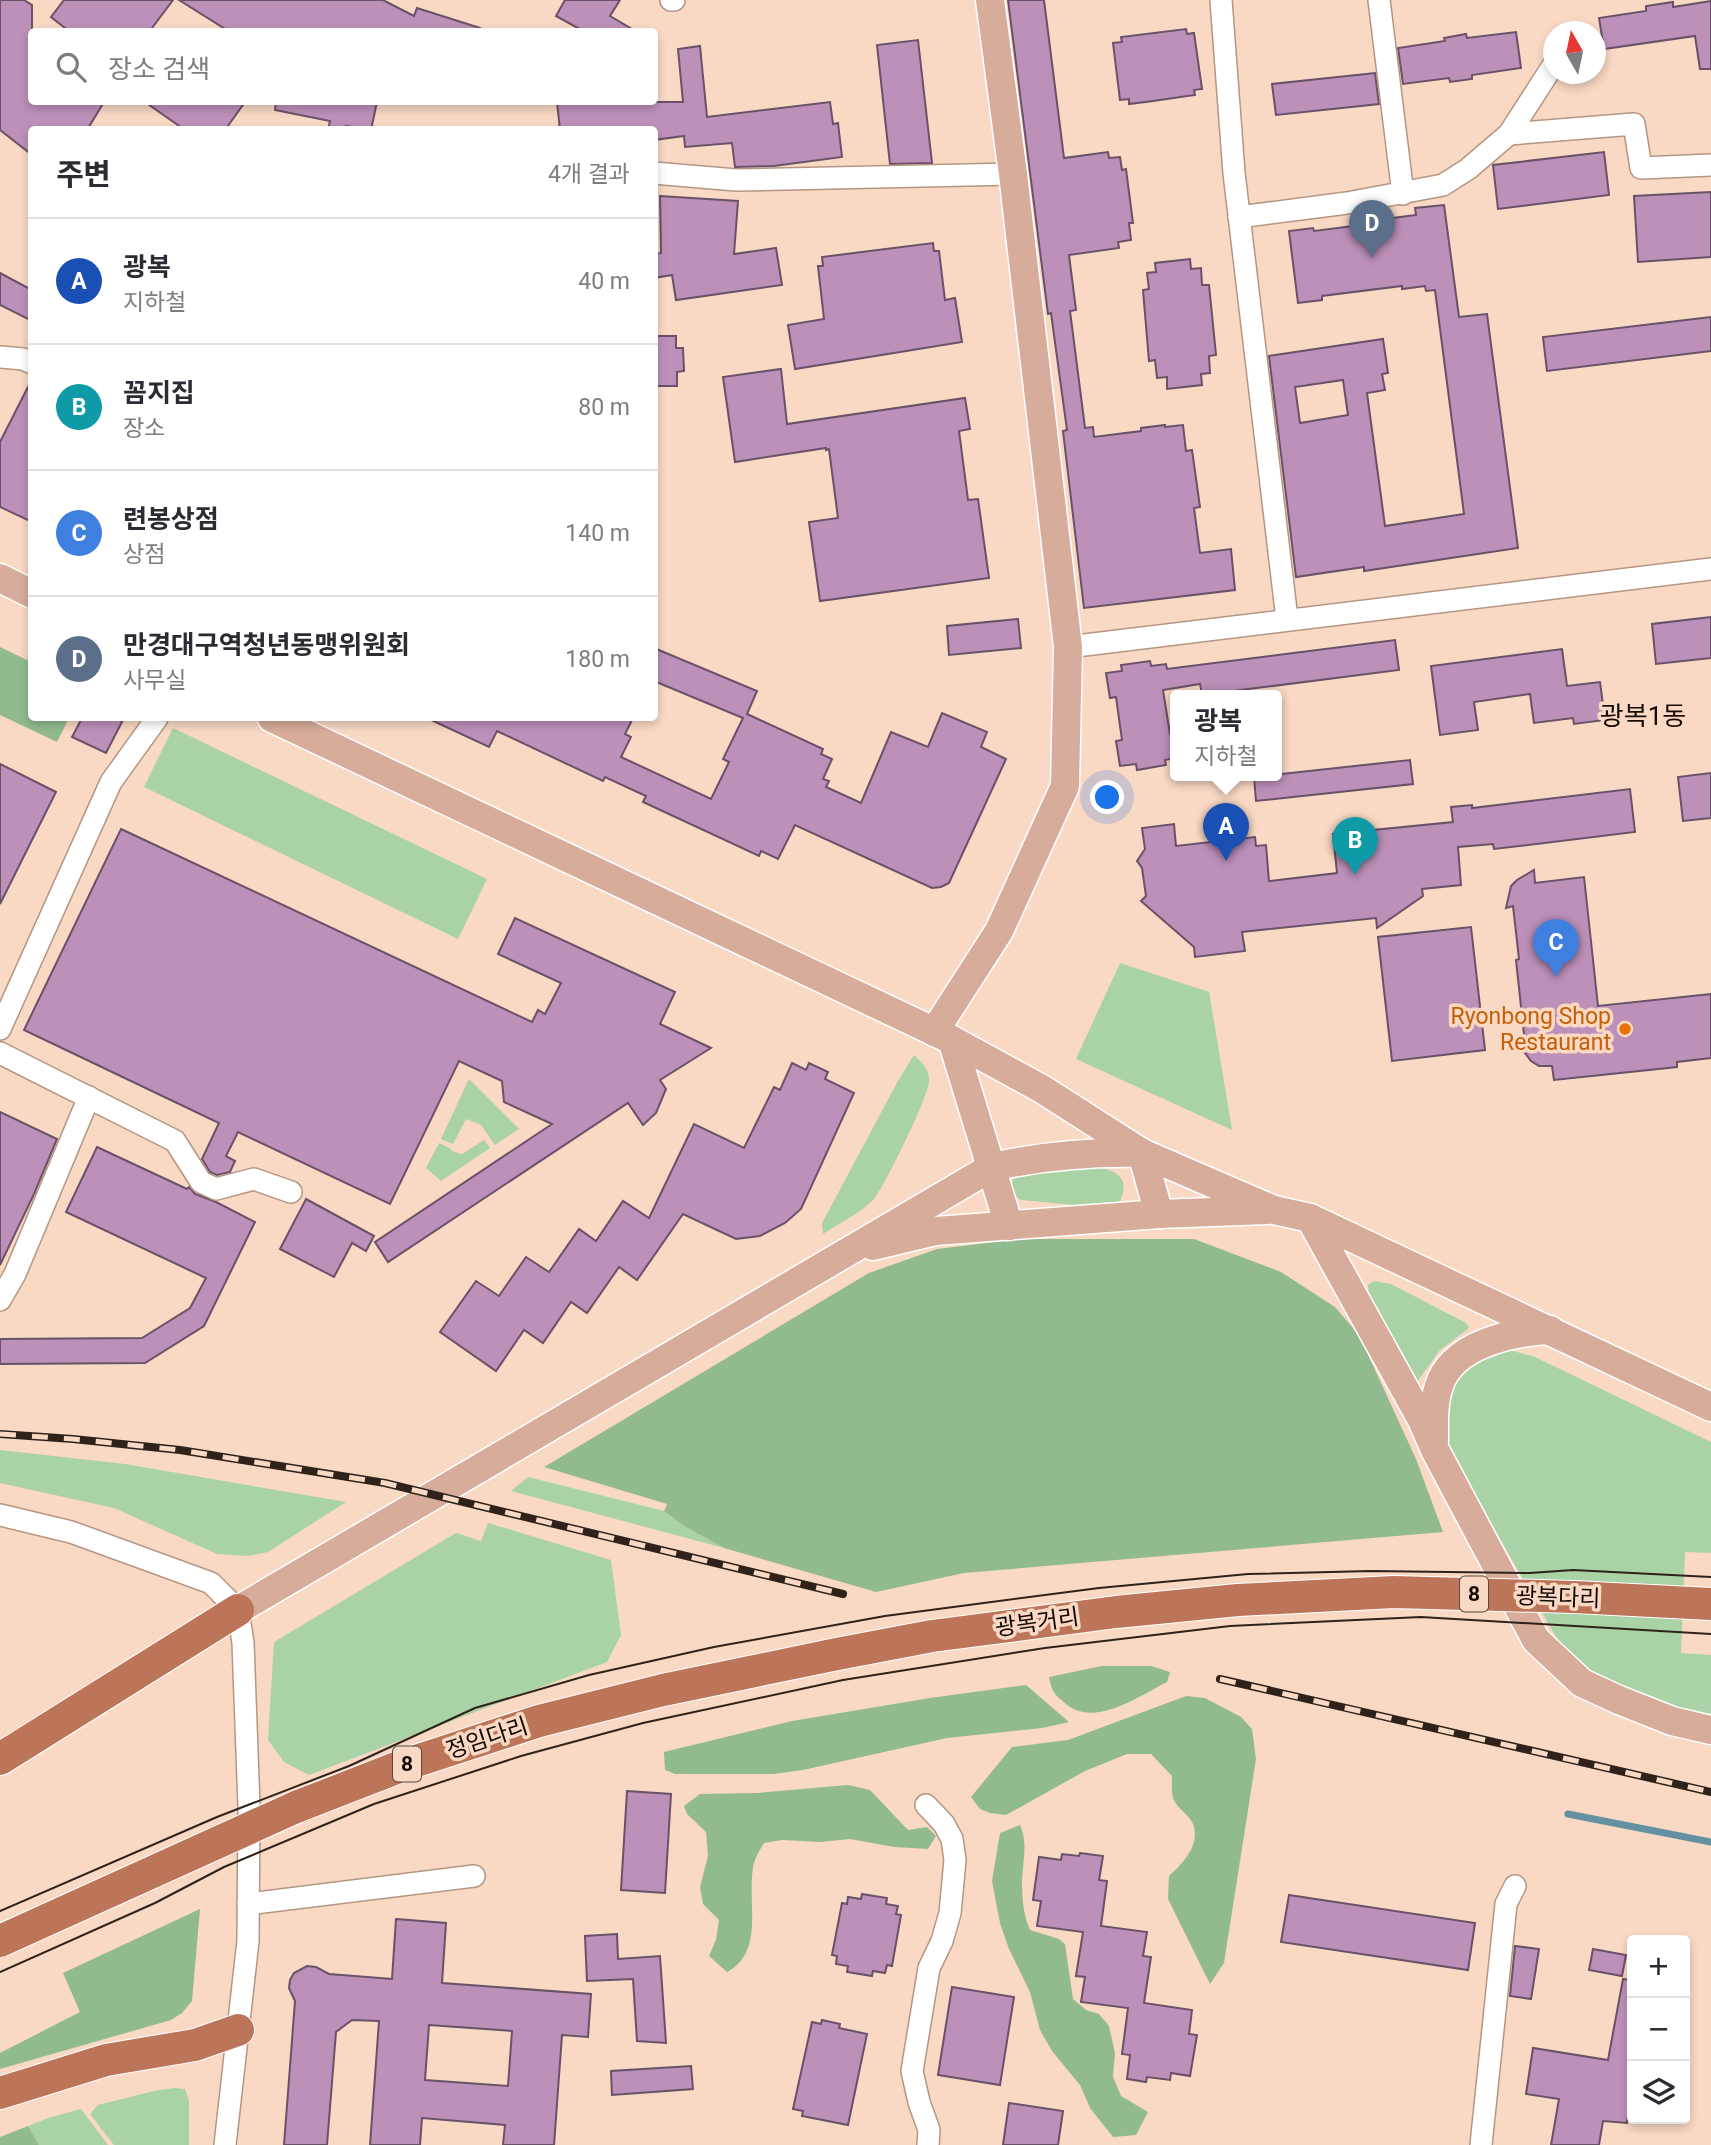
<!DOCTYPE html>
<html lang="ko">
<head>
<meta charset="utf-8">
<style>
  body { margin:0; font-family:Roboto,"Noto Sans KR",sans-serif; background:#f2f2f3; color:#2b2b33 }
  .controls { position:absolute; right:21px; bottom:21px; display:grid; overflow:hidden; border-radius:7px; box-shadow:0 4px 10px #0003 }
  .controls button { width:63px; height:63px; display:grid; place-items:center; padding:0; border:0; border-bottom:2px solid #e1e1e2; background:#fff; color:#2b2b33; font:35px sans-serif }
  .compass { position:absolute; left:1543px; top:21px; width:63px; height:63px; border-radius:50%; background:#fff; box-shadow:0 4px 10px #0003; rotate:351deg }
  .you { position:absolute; left:1108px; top:798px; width:24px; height:24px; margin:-18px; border:5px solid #fff; border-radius:50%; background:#1a73e8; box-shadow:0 0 0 10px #1a73e833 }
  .badge { display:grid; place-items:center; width:46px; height:46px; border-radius:50%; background:#678033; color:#fff; font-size:23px; font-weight:700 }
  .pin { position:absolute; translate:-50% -58px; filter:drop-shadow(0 2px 4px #0008) }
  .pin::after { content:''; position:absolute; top:37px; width:24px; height:21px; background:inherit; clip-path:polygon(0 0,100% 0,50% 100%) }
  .popup { position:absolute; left:1170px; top:690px; width:112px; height:91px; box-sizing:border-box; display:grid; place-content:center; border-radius:7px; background:#fff; filter:drop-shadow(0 2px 5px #0005); font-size:23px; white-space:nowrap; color:#7c7c81 }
  .popup b { font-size:26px; color:#2b2b33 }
  .popup::after { content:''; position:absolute; left:50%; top:100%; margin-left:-14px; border:14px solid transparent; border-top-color:#fff }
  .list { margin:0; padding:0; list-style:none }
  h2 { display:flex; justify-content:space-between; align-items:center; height:91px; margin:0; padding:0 28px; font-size:30px }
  h2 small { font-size:23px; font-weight:400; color:#7c7c81 }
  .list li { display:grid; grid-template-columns:46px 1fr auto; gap:21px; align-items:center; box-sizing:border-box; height:126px; padding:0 28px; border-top:2px solid #e1e1e2 }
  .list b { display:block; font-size:26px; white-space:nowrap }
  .list p { margin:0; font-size:23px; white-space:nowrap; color:#7c7c81 }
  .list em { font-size:23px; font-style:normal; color:#7c7c81 }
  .icon { flex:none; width:38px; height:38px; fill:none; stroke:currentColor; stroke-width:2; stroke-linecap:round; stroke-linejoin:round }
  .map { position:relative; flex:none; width:1711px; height:2145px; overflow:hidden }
  .search { position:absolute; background:#fff; box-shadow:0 4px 10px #0003; left:28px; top:28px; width:630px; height:77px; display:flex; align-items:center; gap:18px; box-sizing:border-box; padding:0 24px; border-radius:7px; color:#7c7c81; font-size:26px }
  .panel { position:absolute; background:#fff; box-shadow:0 4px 10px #0003; left:28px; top:126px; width:630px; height:595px; border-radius:7px }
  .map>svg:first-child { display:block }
</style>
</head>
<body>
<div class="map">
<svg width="1711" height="2145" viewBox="0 0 1711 2145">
  <rect width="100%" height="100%" fill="#f9d8c4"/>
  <!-- green -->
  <g fill="#a9d2a6">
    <path d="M173,728L487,879L458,939L144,787Z"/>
    <path d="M1120,963L1209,992L1232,1130L1076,1059Z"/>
    <path d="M914,1055C922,1063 930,1069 929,1082C928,1097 884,1188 873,1200C859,1214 839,1223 823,1234L822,1223L898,1081Z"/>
    <path d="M469,1079L519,1129L495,1145L481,1125L466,1119L453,1144L441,1139Z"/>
    <path d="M484,1140L490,1148L441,1181L426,1168L439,1143L451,1149V1151L462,1154Z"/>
    <path d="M1101,1167C1123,1174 1129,1182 1119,1204L1107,1208L1021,1200L1013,1194L1011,1184L1015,1176L1064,1168Z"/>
    <path d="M1374,1281L1391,1284L1466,1323L1469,1328L1439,1351L1417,1382L1409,1378L1369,1295L1368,1285Z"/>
    <path d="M1506,1349L1535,1357L1711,1442V1553L1685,1552L1681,1653L1711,1655V1716L1686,1715L1593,1676L1560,1644L1443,1439L1442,1407L1464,1367Z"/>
    <path d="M0,1450L125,1464L346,1502L268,1552L248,1556L217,1554L114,1508L0,1483Z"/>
    <path d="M528,1477L664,1511L684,1526L724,1548L511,1491Z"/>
    <path d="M488,1523L611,1560L621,1635L607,1662L309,1775L284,1762L268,1740L274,1642L456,1533L481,1541Z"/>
    <path d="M174,2088L185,2089L189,2101V2145H114L90,2114L98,2105L154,2091Z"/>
    <path d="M81,2109L108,2145H39L28,2126L48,2118Z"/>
  </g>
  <!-- forest -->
  <g fill="#91bb8e">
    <path d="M0,647L31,662L32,718H69L57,742L0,715Z"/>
    <path d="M1020,1239H1194L1281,1272L1335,1307L1359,1335L1416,1459L1443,1532L964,1573L876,1592L724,1548L684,1526L664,1511L667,1504L544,1467L869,1273L937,1249Z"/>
    <path d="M1102,1666H1151L1170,1672L1167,1682C1139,1696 1095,1728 1066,1704C1054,1694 1052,1692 1049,1677Z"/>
    <path d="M1026,1685L1069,1722L1042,1728L947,1738L803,1770L773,1774H675L665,1770L664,1752L792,1721L930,1698Z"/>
    <path d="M1186,1696L1205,1698L1241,1717L1252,1729L1256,1759L1224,1963L1210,1984L1168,1899L1169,1876C1182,1864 1201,1845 1193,1824C1189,1814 1177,1809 1173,1798C1171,1791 1172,1783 1172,1776L1151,1754H1127L1085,1771L1006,1815L990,1813L980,1809L971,1797L1012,1747L1068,1740Z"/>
    <path d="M848,1785L870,1790L908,1830L927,1827L936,1836L928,1849L894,1847L850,1839L821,1842L782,1840L764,1843C760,1850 754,1859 753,1868C747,1902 765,1952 727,1972L709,1956L716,1940L719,1920L703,1904L700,1887L708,1856L706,1832L687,1814L684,1806L700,1794L757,1793Z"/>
    <path d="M1020,1825C1028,1843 1023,1861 1022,1880C1022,1898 1023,1914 1030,1930L1059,1939L1065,1944L1073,1999L1086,2010L1099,2014L1109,2026L1115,2053L1113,2077L1121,2096L1148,2112L1136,2135L1113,2137L1090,2108L1080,2085L1052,2051L1040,2030L1030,1992L1009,1949L1000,1923L992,1881L1000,1833Z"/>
    <path d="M200,1909L192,2001L182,2013L171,2020L0,2069V2053L80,2012L63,1973Z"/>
    <path d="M28,2126L39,2145H0V2137Z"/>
  </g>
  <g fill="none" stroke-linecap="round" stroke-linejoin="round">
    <!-- stream -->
    <path stroke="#6491a1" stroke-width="7" d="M1568,1814L1711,1842"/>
  </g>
  <!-- building -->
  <g fill="#bd90b9" stroke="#695167" stroke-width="2" fill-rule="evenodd">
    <path d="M0,0H24L32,5V102H104L87,130H32V155L0,130Z"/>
    <path d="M64,0H173L149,32H70L51,17Z"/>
    <path d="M179,0H383L414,16L417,8L480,28L479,32H230Z"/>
    <path d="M565,0H620L610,16L637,32H585L556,16Z"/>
    <path d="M1008,0H1044L1064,158L1108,152L1109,158L1120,157L1122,170L1126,169L1133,223H1129L1131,240L1118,242L1119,248L1069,255L1076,310L1070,311L1085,428L1093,427L1094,437L1141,431V428L1165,425V427L1183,425L1186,451L1192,450L1200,507L1194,508L1200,553L1231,549L1235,590L1084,608L1063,431L1067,430L1051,313L1048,314Z"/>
    <path d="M1711,1V69H1700L1695,36L1604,49L1599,18L1646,11V6L1673,2V7Z"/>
    <path d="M1186,29L1187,34L1194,33L1202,89L1194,90L1195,95L1153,101L1129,104V99L1120,100L1113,43L1122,42L1121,37Z"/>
    <path d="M1516,32L1521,68L1472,75V79L1450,82L1449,78L1403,84L1398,48L1445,41L1444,38L1466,34L1467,38Z"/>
    <path d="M918,40L932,163L890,164L877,45Z"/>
    <path d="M700,46L707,117L830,102L833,124L838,123L842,157L774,166L735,167L732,143L685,147L684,136L654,140V130H560L557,102H683L678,49Z"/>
    <path d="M1375,73L1379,104L1276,115L1272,84Z"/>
    <path d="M145,102H245L225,130H185Z"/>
    <path d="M276,102H377L371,130L346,126L345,130H328L330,121L275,110Z"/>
    <path d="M1604,152L1609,195L1498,209L1493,165Z"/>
    <path d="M1711,192V257L1638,262L1634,196Z"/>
    <path d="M660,196L738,201L734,254L776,248L782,285L676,300L672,275L654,278V254L661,253Z"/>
    <path d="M1444,205L1459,317L1487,314L1518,548L1364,571V567L1296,577L1269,356L1383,339L1388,373L1382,374L1385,390L1367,393L1385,526L1464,514L1435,290L1426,291L1425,286L1402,289V286L1322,296V300L1298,303L1289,231L1313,228L1314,231L1393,221V218L1416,215L1415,208ZM1343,380L1348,415L1300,423L1295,387Z"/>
    <path d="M933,243L934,251H939L945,300L955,298L962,342L795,369L788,325L824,319L818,266H823L822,257Z"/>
    <path d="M1190,259L1191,269L1201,268L1202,285H1209L1216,355L1209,356L1210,373L1201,374L1202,385L1167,389V377L1157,378L1155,360L1149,361L1143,290L1149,289L1147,273L1156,272L1155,263Z"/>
    <path d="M0,273L32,290V321L0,305Z"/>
    <path d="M1711,317V351L1547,371L1543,337Z"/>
    <path d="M654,336H676V348H683L684,371L677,372V386H654Z"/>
    <path d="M781,369L787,424L965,398L970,429L959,431L968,500L978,499L989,578L820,601L809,522L838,518L829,449L826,450V448L735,462L723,377Z"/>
    <path d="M32,379V522L0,507V442Z"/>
    <path d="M1711,617V658L1656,664L1652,624Z"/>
    <path d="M1018,619L1021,648L949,655L947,626Z"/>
    <path d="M1395,640L1399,670L1202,695L1200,684L1163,690L1170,734L1175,733V758L1165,760L1166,765L1137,770L1136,764L1120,766L1116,741L1122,740L1116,697L1110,698L1106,673L1122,671L1121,665L1150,661L1151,666L1166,664L1167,669Z"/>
    <path d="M654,648L757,691L747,714L823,749L821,754L832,759L823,779L829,781L826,787L861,803L891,732L928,747L942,713L987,732L981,747L1006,759L949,883L941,887L932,888L795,825L778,859L761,851L759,856L643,802L646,796L605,777L603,781L497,731L489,747L427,718H633L625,734L631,737L621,757L711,799L729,762L723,759L743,718L654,681Z"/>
    <path d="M1562,649L1567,686L1600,682L1605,720L1574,724L1573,718L1534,723L1530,694L1474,702L1478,730L1440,735L1431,666Z"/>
    <path d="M82,718H124L106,753L72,737Z"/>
    <path d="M1410,760L1413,784L1256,801L1254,777Z"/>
    <path d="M0,764L56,792L0,904Z"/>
    <path d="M1711,773V818L1683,821L1678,777Z"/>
    <path d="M1630,789L1635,832L1494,849L1493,844L1458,847L1461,885L1422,889L1423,896L1377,928L1376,918L1242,932L1245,951L1195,957L1194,947L1141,901L1146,896L1142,868L1137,861L1145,849L1142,828L1174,824L1176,846L1255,837L1256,846L1266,845L1269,881L1337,873L1333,834L1453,822L1451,807L1472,805V808Z"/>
    <path d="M121,829L532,1022L538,1010L545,1014L561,983L498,954L515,918L675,992L660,1024L711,1048L660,1080L666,1089L656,1113L643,1125L628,1103L388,1262L375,1242L552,1124L504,1102L502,1081L459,1061L390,1204L238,1132L226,1156L235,1161L230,1172L217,1175L210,1172L202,1159L219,1123L24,1030Z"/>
    <path d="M1534,870L1535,883L1584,877L1598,1006L1711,994V1058L1677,1062V1067L1554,1080L1552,1066H1539L1531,1061L1519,1045L1525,1044L1516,960L1519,959L1513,906L1506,908L1511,886L1517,880Z"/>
    <path d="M1471,927L1485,1050L1392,1061L1378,937Z"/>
    <path d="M792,1063L806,1070L809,1063L828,1072L825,1079L854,1093L801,1209L785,1223L760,1236L736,1239L683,1214L637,1280L619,1267L587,1313L571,1302L543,1343L524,1330L496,1371L440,1332L476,1281L499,1296L526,1257L549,1272L579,1229L596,1241L623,1201L649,1218L694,1124L744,1148L774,1087L780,1090Z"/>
    <path d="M0,1112L57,1139L34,1194L0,1265Z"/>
    <path d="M97,1147L187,1189L189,1187L195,1194L216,1202L255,1222L204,1326L145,1363L0,1364V1339L142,1338L190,1308L206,1278L66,1212Z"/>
    <path d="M306,1199L374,1236L366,1251L352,1243L334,1277L280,1249Z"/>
    <path d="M627,1791L671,1794L665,1893L621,1890Z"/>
    <path d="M1080,1853L1103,1856L1099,1880L1107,1881L1101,1926L1147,1932L1143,1956L1151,1957L1144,2003L1192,2010L1189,2034L1197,2035L1190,2076L1171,2073L1170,2080L1147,2077L1146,2082L1127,2079L1130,2055L1122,2054L1128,2008L1081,2002L1085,1977L1076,1976L1083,1932L1037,1926L1041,1901L1033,1900L1039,1857L1061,1860L1062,1854L1079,1856Z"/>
    <path d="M862,1894L887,1898L886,1904L898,1906L896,1914L901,1915L892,1966L887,1965L885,1973L873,1971L872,1976L847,1972L848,1966L836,1964L837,1956L832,1955L842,1903L847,1904L848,1897L861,1899Z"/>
    <path d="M1289,1895L1475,1923L1468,1970L1281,1942Z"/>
    <path d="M396,1919L446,1923L442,1983L591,1994L588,2037L562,2035L554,2145H503L505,2125L422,2118L420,2145H370L379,2021L352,2020L336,2032L327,2145H284L295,2001L289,1988L290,1980L294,1973L307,1966L316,1967L329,1974L392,1979ZM429,2025L512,2031L508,2086L425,2080Z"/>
    <path d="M617,1934L618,1959L660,1956L666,2043L637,2041L633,1979L587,1981L585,1936Z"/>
    <path d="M1515,1946L1539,1949L1531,1999L1510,1996Z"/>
    <path d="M1593,1949L1626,1955L1622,1976L1589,1970Z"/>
    <path d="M1623,1979L1632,1980V2027L1628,2051H1632V2081L1627,2123L1603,2121L1599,2145H1551L1559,2099L1526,2094L1533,2048L1608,2060Z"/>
    <path d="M952,1987L1014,1997L1000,2085L938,2075Z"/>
    <path d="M822,2020L840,2024L839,2028L867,2034L848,2125L802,2116L803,2111L793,2109L812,2022L821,2024Z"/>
    <path d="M691,2066L693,2089L612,2095L611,2071Z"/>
    <path d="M1009,2103L1063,2111L1058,2145H1003Z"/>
  </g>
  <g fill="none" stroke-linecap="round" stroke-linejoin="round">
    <defs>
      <g id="minor">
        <path d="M671,0H674"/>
        <path d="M1221,0L1234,173L1287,619"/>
        <path d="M1379,0L1403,194"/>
        <path d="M1509,134L1634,124L1641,168L1711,165"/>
        <path d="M654,173L736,180L1013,174"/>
        <path d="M1239,217L1347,203L1443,185L1468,169L1509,134L1554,64"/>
        <path d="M0,357L23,359L32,363"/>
        <path d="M1068,647L1711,569"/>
        <path d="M0,1029L111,782L157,718"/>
        <path d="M0,1053L175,1141L201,1182L216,1189L254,1179L291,1192"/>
        <path d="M0,1300L15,1274L89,1097"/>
        <path d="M0,1515L71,1532L211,1583L238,1610L243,1643L249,1806L248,1941L225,2145"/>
        <path d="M926,1805L944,1824L952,1839L955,1860L950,1913L942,1941L929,1968L912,2071L919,2102L929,2130L928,2145"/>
        <path d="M248,1904L474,1876"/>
        <path d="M1481,2145L1506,1904L1515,1886"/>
      </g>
      <g id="major">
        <path d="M0,578L32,594"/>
        <path d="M272,718L952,1040L1042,1089L1142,1153L1274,1210L1310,1218L1711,1407"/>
        <path d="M934,1032L999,931L1065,786L1068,647L1013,174L990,0"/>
        <path d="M952,1040L1009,1226"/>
        <path d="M1142,1153L1159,1214"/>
        <path d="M1310,1218L1422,1420L1435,1450L1536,1640L1582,1683L1619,1700L1672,1721L1711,1730"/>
        <path d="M873,1246L936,1231L1159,1214L1267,1210"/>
        <path d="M1434,1440C1434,1422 1433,1403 1439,1386C1452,1344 1512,1332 1550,1330"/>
        <path d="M238,1610L992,1167C1042,1156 1091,1152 1142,1153"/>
      </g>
      <g id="highway">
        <path d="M0,1759L238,1610"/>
        <path d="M0,2093L106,2060L195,2045L238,2030"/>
      </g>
    </defs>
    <!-- minor casing -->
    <use href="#minor" stroke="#b59683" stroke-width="24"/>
    <!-- major casing -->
    <use href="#major" stroke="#fff" stroke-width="31"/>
    <!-- highway casing -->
    <use href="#highway" stroke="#fff" stroke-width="34"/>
    <!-- minor -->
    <use href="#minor" stroke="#fff" stroke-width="21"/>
    <!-- major -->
    <use href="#major" stroke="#d7ac9b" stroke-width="28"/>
    <!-- highway -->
    <use href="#highway" stroke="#bd7559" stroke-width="32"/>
    <!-- tram -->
    <g stroke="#2e221a" stroke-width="2">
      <path d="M0,1911L217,1817L349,1766L475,1708L589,1675L714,1647L885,1616L1099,1588L1248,1574L1371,1571L1530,1573L1573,1570L1711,1577"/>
      <path d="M0,1972L155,1903L224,1867L374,1804L521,1756L643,1723L843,1680L1045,1648L1230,1626L1421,1617L1711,1634"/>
    </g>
    <defs>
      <g id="rail">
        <path d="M0,1434L73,1439L180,1450L385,1483L843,1594"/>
        <path d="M1220,1679L1711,1792"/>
      </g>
    </defs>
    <!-- rail casing -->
    <use href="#rail" stroke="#2e221a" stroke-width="8"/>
    <!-- rail -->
    <use href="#rail" stroke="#f9d8c4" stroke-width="5" stroke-dasharray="16" stroke-linecap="butt"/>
    <defs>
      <path id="highway-bridge" d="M0,1941L296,1807L404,1765L539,1721L663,1690L837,1654L932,1636L1116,1612L1238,1600L1394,1592L1574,1597L1711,1604"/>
    </defs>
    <!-- highway-bridge casing -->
    <use href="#highway-bridge" stroke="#fff" stroke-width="34" stroke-linecap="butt"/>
    <!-- highway-bridge -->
    <use href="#highway-bridge" stroke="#bd7559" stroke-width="32"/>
  </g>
  <!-- markers -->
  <circle fill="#e8710a" stroke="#f9d8c4" stroke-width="2.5" cx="1625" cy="1029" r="7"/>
  <g text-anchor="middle" stroke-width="7" stroke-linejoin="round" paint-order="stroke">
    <!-- shield labels -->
    <g fill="#f9d8c4" stroke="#59483e" stroke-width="2">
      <rect x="1460" y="1576.5" width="28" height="35" rx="5"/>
      <rect x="393" y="1746.5" width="28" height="35" rx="5"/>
    </g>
    <g font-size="21" font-weight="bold" fill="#140a04">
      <text x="1474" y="1601">8</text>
      <text x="407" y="1771">8</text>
    </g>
    <!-- food labels -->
    <g font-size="23" fill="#c56008" stroke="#f9d8c4" text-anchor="end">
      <text x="1611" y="1024">Ryonbong Shop<tspan x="1611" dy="26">Restaurant</tspan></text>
    </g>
    <!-- street labels -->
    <g font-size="23" fill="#140a04" stroke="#f9d8c4">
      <text transform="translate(1558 1597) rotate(2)" y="8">광복다리</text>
      <text transform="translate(1037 1622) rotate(-8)" y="8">광복거리</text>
      <text transform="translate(487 1738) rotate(-18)" y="8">정임다리</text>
    </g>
    <!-- quarter labels -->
    <g font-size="26" fill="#140a04" stroke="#f9d8c4">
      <text x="1643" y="725">광복1동</text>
    </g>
  </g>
</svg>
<div class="controls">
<button>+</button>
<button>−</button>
<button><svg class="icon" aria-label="layers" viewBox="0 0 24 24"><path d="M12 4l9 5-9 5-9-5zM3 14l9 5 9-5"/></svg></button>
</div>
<svg class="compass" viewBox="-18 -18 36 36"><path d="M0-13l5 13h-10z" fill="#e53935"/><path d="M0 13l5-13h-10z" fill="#7c7c81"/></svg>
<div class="you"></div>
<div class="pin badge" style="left:1226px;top:861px;background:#1a4fb4">A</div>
<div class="popup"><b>광복</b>지하철</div>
<div class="pin badge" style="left:1355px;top:875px;background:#0f9aa8">B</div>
<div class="pin badge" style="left:1556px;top:977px;background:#3f7fe0">C</div>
<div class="pin badge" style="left:1372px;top:258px;background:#5c6f8a">D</div>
<div class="search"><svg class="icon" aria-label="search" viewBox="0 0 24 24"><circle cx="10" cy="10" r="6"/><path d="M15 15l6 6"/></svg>장소 검색</div>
<section class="panel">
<h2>주변<small>4개 결과</small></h2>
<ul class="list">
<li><span class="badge" style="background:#1a4fb4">A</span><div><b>광복</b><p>지하철</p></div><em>40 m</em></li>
<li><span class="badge" style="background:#0f9aa8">B</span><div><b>꼼지집</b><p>장소</p></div><em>80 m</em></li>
<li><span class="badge" style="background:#3f7fe0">C</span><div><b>련봉상점</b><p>상점</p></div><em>140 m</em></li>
<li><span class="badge" style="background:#5c6f8a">D</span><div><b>만경대구역청년동맹위원회</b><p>사무실</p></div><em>180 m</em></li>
</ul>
</section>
</div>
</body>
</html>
